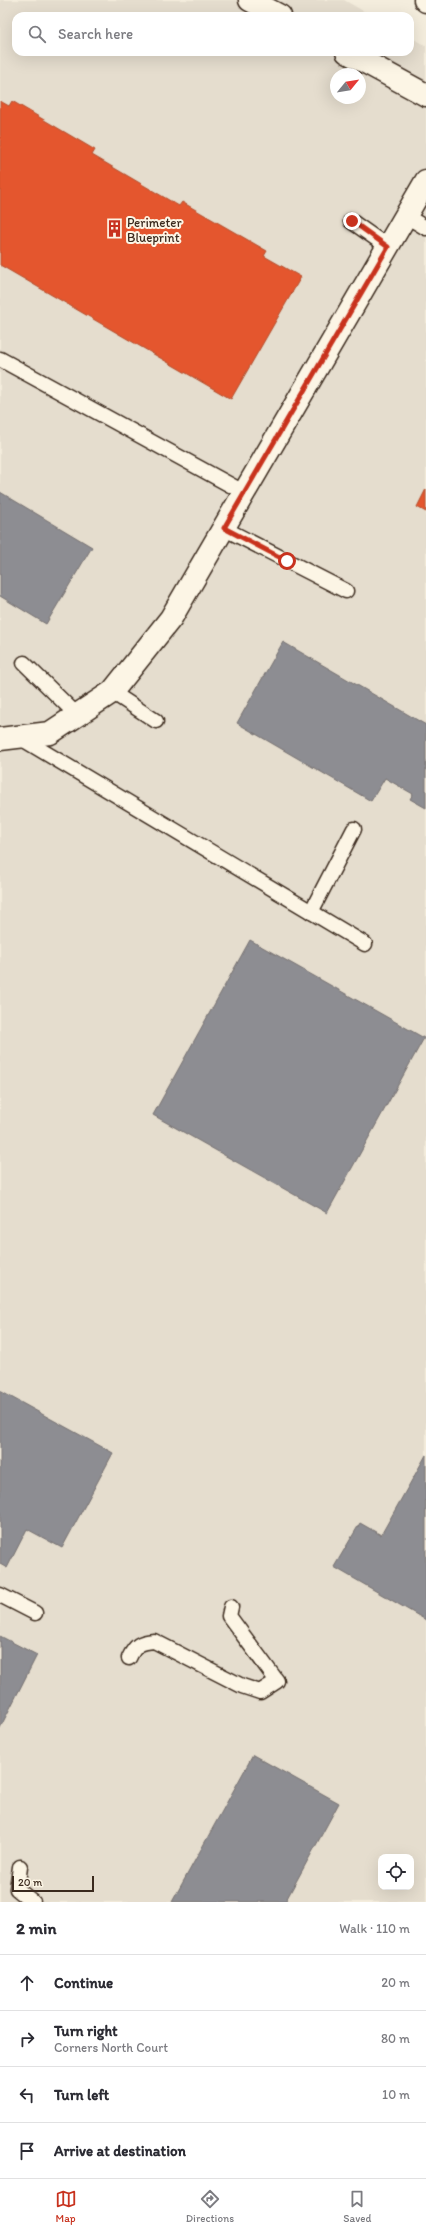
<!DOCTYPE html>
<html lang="en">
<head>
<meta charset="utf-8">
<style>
  body { margin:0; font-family:Itim,sans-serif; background:#f7f7f7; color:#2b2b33 }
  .controls { position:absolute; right:12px; bottom:12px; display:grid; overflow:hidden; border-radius:8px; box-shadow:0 4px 16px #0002 }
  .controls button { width:36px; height:36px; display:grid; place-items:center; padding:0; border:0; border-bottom:1px solid #e1e1e2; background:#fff; color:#2b2b33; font:20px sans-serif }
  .compass { position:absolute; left:330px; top:68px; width:36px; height:36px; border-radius:50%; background:#fff; box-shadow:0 4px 16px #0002; rotate:60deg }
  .scale { position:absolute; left:12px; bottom:10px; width:82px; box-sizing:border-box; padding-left:4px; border:2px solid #3b2a1e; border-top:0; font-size:11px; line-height:14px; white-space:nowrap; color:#3b2a1e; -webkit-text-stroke:3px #fcf5e5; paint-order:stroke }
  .stop { position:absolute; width:12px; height:12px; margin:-9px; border:3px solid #c8321e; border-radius:50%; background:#fff }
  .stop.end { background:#c8321e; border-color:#fff; box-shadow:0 1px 4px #0008 }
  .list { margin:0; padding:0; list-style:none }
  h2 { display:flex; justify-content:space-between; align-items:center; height:52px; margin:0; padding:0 16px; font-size:17px }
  h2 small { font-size:13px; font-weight:400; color:#7c7c81 }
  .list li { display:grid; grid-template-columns:26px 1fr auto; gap:12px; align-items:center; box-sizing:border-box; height:56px; padding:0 16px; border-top:1px solid #e1e1e2 }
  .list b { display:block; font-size:15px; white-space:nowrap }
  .list p { margin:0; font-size:13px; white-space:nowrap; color:#7c7c81 }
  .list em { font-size:13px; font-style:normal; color:#7c7c81 }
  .icon { flex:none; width:22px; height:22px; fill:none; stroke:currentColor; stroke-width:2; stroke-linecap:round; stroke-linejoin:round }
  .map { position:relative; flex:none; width:426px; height:1902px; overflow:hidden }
  .search { position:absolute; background:#fff; box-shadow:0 4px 16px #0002; left:12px; right:12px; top:12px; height:44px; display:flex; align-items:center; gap:10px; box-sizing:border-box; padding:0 14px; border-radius:12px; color:#7c7c81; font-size:15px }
  .sheet { height:276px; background:#fff }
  nav { display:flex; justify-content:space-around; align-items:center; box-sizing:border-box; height:56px; border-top:1px solid #e1e1e2; background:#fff; font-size:11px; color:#7c7c81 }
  nav a { display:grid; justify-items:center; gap:2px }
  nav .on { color:#c8321e }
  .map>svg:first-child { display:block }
</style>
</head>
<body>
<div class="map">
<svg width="426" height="1902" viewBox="0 0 426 1902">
  <rect width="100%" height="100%" fill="#f4eddd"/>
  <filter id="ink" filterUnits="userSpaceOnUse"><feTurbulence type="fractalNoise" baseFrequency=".025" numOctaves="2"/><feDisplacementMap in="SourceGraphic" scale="8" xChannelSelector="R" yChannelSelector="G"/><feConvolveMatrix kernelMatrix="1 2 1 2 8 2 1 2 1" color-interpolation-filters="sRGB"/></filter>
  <g filter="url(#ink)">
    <!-- built -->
    <path fill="#e5ddce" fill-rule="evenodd" d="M0,0H344L372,16H16V52H410V37L426,46V1902H0ZM336,74H360V98H336ZM381,1857H411V1887H381Z"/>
    <!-- shops -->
    <g fill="#e4572e" stroke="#b14a29">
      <path d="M0,101L9,106L12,101L95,150L92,155L179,206L182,202L267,251L264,256L301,277L231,399L0,265Z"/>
      <path d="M426,489V512L417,507Z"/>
    </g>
    <!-- industry -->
    <g fill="#8d8d92" stroke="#746f6f">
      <path d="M0,492L92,547L46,624L0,596Z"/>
      <path d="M283,642L426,725V808L410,799L413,794L385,778L371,801L237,723Z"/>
      <path d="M250,940L424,1038L327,1213L153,1115Z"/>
      <path d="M0,1391L113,1453L62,1548L27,1529L7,1568L0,1564Z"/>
      <path d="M426,1455V1620L334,1567L360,1523L381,1535Z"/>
      <path d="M0,1636L37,1655L0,1728Z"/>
      <path d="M253,1755L339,1803L285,1902H172Z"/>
    </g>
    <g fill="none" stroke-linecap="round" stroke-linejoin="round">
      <defs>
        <g id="service">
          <path d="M406,216L426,228"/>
          <path d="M351,221L388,247"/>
          <path d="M0,359L245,493"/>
          <path d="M223,528L346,591"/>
          <path d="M24,663L77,715"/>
          <path d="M112,692L156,721"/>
          <path d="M19,737L365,944"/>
          <path d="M311,912L354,829"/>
          <path d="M0,1595L35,1613"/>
          <path d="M129,1658C135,1645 140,1642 154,1641L242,1686L260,1692L277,1681L229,1616L231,1607"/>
          <path d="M20,1867L17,1889L33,1902"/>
        </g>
        <path id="minor" d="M0,739L50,733L112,692L171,618L426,181"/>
        <g id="trunk">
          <path d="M250,0L280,16"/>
          <path d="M425,0L426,1"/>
          <path d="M347,52L426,95"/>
        </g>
      </defs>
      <!-- service casing -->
      <use href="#service" stroke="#3b2a1e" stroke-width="17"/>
      <!-- minor casing -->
      <use href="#minor" stroke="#3b2a1e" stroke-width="25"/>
      <!-- trunk casing -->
      <use href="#trunk" stroke="#3b2a1e" stroke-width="25"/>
      <!-- service -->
      <use href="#service" stroke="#fcf5e5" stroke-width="14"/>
      <!-- minor -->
      <use href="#minor" stroke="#fcf5e5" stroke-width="22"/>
      <!-- trunk -->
      <use href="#trunk" stroke="#fcf5e5" stroke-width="22"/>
    </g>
  </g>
  <g fill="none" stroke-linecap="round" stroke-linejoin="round" filter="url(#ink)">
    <!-- route -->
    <path stroke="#c8321e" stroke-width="5" d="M287,561L224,528L388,247L352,221"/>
  </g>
  <!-- icons -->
  <defs>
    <symbol id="building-bare" viewBox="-9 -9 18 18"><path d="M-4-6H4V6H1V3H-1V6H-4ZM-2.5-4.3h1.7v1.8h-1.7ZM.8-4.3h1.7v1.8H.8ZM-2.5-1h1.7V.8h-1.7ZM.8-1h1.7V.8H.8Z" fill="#c8321e" stroke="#fcf5e5" stroke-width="2.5" paint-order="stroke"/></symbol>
  </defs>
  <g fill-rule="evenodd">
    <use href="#building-bare" x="102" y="216" width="25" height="25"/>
  </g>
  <g text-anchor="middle" stroke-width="4" stroke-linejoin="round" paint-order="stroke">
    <!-- poi labels -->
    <g font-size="13" fill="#3b2a1e" stroke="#fcf5e5" text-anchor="start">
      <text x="127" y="227">Perimeter<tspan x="127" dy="15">Blueprint</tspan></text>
    </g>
  </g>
</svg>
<div class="controls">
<button><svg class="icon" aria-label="locate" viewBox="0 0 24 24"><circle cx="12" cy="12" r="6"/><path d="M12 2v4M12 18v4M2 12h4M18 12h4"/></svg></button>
</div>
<svg class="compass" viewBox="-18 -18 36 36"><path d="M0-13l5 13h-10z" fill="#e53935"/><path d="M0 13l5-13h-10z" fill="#7c7c81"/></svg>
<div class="scale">20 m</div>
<div class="stop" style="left:287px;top:561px"></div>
<div class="stop end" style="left:352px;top:221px"></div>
<div class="search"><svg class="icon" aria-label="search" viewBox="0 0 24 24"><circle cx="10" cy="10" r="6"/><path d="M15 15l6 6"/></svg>Search here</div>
</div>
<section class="sheet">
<h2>2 min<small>Walk · 110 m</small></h2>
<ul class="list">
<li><svg class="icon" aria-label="ahead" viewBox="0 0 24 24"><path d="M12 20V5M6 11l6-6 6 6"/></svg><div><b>Continue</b></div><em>20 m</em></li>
<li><svg class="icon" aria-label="right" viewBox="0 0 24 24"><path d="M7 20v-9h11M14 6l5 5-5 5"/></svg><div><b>Turn right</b><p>Corners North Court</p></div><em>80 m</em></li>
<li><svg class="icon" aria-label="left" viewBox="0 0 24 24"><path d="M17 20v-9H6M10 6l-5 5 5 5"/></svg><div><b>Turn left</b></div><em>10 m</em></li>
<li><svg class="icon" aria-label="arrive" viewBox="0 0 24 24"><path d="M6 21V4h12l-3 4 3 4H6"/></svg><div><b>Arrive at destination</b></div></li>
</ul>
</section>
<nav>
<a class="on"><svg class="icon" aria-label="map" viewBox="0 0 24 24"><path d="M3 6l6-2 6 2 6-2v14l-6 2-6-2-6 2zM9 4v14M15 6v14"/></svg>Map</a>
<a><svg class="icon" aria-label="directions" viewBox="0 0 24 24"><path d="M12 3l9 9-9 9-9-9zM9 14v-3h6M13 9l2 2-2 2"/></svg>Directions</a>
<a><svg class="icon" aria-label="saved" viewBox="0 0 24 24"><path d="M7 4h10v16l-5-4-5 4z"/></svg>Saved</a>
</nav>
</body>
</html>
